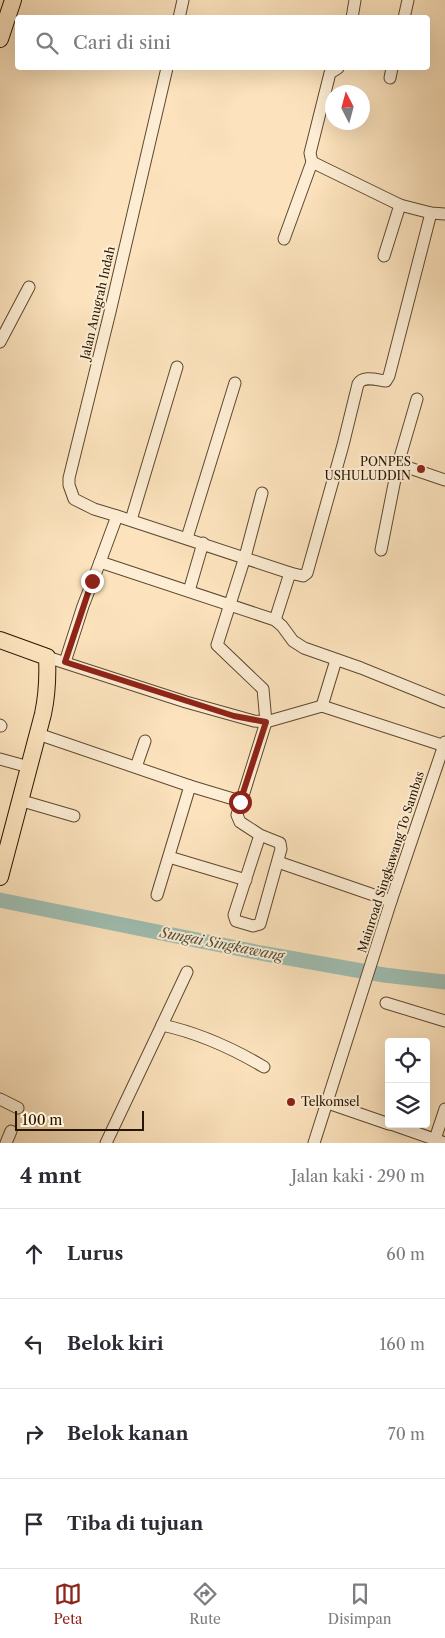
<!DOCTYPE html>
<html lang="id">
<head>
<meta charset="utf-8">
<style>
  body { margin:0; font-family:"Libre Caslon Text",serif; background:#f2f2f3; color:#2b2b33 }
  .controls { position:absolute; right:15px; bottom:15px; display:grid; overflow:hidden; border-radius:5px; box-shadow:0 5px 20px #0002 }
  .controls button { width:45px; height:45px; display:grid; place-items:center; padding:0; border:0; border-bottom:1px solid #e1e1e2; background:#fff; color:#2b2b33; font:25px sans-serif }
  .compass { position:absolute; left:325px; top:85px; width:45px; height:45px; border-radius:50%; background:#fff; box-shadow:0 5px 20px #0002; rotate:354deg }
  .scale { position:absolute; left:15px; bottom:12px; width:129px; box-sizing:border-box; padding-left:5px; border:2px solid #261600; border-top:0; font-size:14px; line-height:18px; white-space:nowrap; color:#261600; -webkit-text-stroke:4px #fdedd4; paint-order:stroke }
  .stop { position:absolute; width:15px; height:15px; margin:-11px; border:4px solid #8f2418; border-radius:50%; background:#fff }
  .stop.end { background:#8f2418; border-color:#fff; box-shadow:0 1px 5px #0008 }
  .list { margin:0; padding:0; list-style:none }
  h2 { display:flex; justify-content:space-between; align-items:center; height:65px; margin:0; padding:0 20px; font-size:21px }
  h2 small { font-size:16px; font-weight:400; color:#7c7c81 }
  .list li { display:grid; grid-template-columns:32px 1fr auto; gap:15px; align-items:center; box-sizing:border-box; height:90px; padding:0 20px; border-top:1px solid #e1e1e2 }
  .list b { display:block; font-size:19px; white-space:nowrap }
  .list em { font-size:16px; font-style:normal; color:#7c7c81 }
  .icon { flex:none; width:28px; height:28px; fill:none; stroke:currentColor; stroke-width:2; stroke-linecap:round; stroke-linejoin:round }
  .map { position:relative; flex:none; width:445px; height:1143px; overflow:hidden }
  .search { position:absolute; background:#fff; box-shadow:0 5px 20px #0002; left:15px; right:15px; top:15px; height:55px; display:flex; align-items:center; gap:12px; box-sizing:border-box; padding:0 18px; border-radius:5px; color:#7c7c81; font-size:19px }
  .sheet { height:425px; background:#fff }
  nav { display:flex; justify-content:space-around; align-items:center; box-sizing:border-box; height:70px; border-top:1px solid #e1e1e2; background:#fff; font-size:14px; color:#7c7c81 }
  nav a { display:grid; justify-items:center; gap:2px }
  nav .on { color:#8f2418 }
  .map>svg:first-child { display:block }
</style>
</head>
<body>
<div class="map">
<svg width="445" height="1143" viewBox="0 0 445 1143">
  <rect width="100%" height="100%" fill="#fce3bd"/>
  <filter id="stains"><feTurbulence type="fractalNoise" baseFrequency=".004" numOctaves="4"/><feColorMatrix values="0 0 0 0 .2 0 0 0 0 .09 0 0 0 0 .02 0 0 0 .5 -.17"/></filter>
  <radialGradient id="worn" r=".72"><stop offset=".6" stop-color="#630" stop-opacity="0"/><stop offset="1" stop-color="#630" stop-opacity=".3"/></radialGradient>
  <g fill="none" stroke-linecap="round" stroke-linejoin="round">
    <!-- river -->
    <path stroke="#9fbeb2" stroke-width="15" d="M0,900L261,953L384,975L445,982"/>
    <defs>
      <g id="minor">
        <path d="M179,18L183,0"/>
        <path d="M352,18L355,0"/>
        <path d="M404,18L408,0"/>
        <path d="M338,68L330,73L310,153L312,162L400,205L431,213L445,214"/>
        <path d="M390,78L392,68"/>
        <path d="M284,239L312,162"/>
        <path d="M384,256L400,205"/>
        <path d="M0,342L29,287"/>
        <path d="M417,399L398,464L445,480"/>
        <path d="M117,516L94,509L74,499L69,485V478L110,312L167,68"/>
        <path d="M131,520L177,367"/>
        <path d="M187,538L235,383"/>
        <path d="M381,550L398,464"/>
        <path d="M100,562L117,516L290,573L303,576L307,573L343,445L358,384C363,375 377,380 386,381L389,376L431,213"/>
        <path d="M189,591L203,543"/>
        <path d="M275,620L290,573"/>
        <path d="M47,657L186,702L254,721L266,722L322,706L445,746"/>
        <path d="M65,662L83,606L100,562L275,620L282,626L293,641L304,648L361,668L445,702"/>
        <path d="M322,706L336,660"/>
        <path d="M0,725L1,726"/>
        <path d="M38,734L190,786"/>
        <path d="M0,759L29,767"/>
        <path d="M136,767L145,741"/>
        <path d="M19,800L74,816"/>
        <path d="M260,835L280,843L281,849L260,924L253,926L236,921L234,915L260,835L240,822L237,815L266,722L263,689L217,645L245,557L262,493"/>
        <path d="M169,857L246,880"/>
        <path d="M278,862L391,901"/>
        <path d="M157,895L190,786L240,801"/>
        <path d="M386,1003L445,1021"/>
        <path d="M162,1025L187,972"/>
        <path d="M0,1099L18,1108"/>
        <path d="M328,1103L389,1124"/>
        <path d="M391,1124L445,1143"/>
        <path d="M435,1139L445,1109"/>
        <path d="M6,1143L11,1131"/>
        <path d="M106,1143L162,1025C199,1033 232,1048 264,1067"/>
        <path d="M314,1143L391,901L445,742"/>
      </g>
      <g id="highway">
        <path d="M0,39L13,0"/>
        <path d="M0,640L47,657C48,677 47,695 43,714L0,877"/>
      </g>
    </defs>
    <!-- minor casing -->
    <use href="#minor" stroke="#5c492f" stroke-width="13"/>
    <!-- highway casing -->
    <use href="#highway" stroke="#261600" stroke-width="18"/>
    <!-- minor -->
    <use href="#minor" stroke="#fdedd4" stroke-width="11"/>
    <!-- highway -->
    <use href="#highway" stroke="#fce3bd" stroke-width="16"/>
  </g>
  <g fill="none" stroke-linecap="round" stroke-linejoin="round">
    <!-- route -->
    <path stroke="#8f2418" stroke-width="6" d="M92,581L65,662L234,716L266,722L240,802"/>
  </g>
  <!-- markers -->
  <g fill="#8f2418" stroke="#fdedd4" stroke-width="2">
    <circle cx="421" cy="469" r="5"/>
    <circle cx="291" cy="1102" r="5"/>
  </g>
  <g text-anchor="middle" stroke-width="4" stroke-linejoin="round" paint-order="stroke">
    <!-- street labels -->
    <g font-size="12" fill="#261600" stroke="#fdedd4">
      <text transform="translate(98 303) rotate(-77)" y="4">Jalan Anugrah Indah</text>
      <text transform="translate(391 862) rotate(-72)" y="4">Mainroad Singkawang To Sambas</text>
    </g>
    <!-- poi labels -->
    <g font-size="12" fill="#261600" stroke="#fdedd4" text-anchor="end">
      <text x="411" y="466">PONPES<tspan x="411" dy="14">USHULUDDIN</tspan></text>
      <text x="301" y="1106" text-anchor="start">Telkomsel</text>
    </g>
    <!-- water labels -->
    <g font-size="14" font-style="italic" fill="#50513e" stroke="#fdedd4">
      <text transform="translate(222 944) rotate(11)" y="5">Sungai Singkawang</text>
    </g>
  </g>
  <rect width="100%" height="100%" filter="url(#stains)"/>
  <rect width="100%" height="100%" fill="url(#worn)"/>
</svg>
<div class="controls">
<button><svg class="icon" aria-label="locate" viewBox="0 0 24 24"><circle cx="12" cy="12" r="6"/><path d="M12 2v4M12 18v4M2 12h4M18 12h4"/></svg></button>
<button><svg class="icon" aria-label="layers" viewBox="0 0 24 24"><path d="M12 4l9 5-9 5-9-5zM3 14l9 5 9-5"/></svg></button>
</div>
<svg class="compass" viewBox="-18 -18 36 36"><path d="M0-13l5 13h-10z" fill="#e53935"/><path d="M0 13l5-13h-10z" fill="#7c7c81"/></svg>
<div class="scale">100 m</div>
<div class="stop" style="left:240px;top:802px"></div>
<div class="stop end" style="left:92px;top:581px"></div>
<div class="search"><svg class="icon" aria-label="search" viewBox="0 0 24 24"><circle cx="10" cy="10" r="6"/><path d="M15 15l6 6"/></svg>Cari di sini</div>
</div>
<section class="sheet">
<h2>4 mnt<small>Jalan kaki · 290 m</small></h2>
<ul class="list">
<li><svg class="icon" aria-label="ahead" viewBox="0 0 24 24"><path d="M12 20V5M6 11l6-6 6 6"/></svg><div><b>Lurus</b></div><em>60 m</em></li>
<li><svg class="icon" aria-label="left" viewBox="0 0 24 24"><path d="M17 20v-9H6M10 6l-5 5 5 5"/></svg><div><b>Belok kiri</b></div><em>160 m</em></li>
<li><svg class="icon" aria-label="right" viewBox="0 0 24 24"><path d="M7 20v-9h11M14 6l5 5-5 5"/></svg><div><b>Belok kanan</b></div><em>70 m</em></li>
<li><svg class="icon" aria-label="arrive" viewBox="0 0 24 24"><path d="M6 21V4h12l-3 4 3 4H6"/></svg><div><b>Tiba di tujuan</b></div></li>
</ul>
</section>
<nav>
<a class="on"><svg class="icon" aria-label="map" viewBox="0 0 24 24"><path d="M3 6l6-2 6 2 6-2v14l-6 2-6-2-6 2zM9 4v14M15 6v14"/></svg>Peta</a>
<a><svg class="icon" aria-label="directions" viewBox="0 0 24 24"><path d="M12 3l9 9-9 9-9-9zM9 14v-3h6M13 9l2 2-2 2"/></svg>Rute</a>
<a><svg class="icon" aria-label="saved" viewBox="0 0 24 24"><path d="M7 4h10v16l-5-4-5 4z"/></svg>Disimpan</a>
</nav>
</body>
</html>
